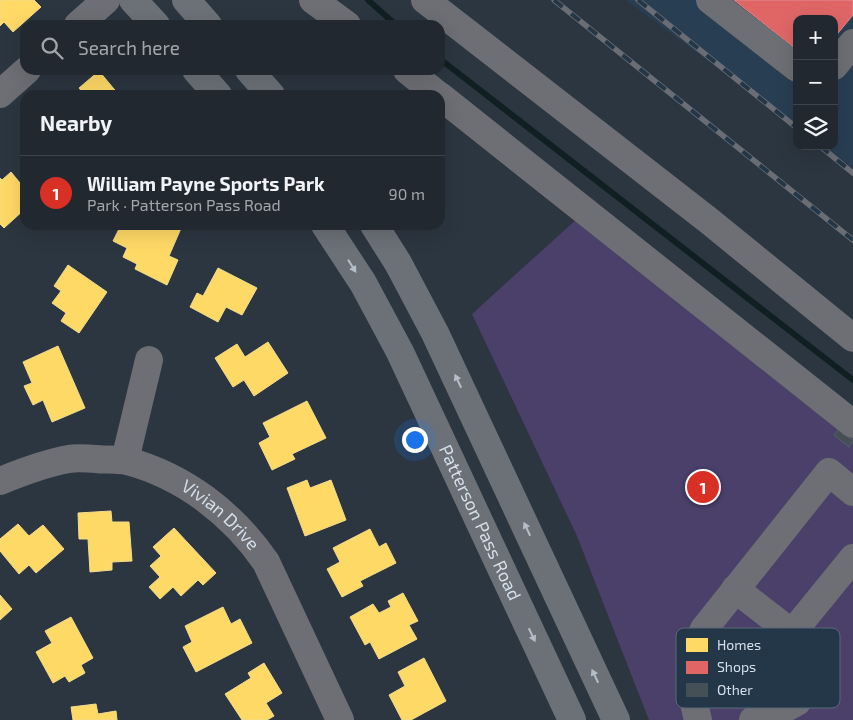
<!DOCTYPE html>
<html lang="en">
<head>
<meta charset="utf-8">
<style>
  body { margin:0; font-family:"Exo 2",sans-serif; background:#2d343c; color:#f1f3f6 }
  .controls { position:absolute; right:15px; top:15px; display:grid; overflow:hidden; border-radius:10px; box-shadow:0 5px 20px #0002 }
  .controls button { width:45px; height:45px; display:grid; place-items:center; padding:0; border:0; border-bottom:1px solid #3e444c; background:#212830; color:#f1f3f6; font:25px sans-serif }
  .you { position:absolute; left:414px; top:439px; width:18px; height:18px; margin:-12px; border:4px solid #fff; border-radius:50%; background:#1a73e8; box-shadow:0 0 0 8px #1a73e833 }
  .badge { display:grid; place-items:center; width:32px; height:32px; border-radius:50%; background:#d93025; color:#fff; font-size:16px; font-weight:700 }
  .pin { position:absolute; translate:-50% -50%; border:2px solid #fff; box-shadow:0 1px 5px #0006 }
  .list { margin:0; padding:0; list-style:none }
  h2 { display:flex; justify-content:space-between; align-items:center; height:65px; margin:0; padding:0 20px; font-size:21px }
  h2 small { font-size:16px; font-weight:400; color:#a2a6ab }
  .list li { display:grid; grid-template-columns:32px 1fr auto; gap:15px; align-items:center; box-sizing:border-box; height:75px; padding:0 20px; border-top:1px solid #3e444c }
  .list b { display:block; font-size:19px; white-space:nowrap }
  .list p { margin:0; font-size:16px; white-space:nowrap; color:#a2a6ab }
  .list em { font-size:16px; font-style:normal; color:#a2a6ab }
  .icon { flex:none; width:28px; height:28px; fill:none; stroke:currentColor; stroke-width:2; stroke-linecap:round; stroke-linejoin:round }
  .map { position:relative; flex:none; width:853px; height:720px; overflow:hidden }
  .search { position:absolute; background:#212830; box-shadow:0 5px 20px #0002; left:20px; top:20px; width:425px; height:55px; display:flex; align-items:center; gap:12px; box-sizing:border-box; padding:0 18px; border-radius:15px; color:#a2a6ab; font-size:19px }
  .panel { position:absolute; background:#212830; box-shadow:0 5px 20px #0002; left:20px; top:90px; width:425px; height:140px; border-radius:15px }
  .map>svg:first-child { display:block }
</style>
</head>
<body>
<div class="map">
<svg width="853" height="720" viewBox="0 0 853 720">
  <rect width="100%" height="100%" fill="#2c3640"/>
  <!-- built -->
  <path fill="#283e52" d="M626,0H853V168L824,146H834V19H797V126Z"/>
  <!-- green -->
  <path fill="#4a406a" d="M579,217L853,438V720H649L577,536L472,314Z"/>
  <!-- homes -->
  <g fill="#ffd966" stroke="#f2db8e">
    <path d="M0,0H34L41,7L13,32L4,22L0,26Z"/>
    <path d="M99,71L119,95H85L79,88Z"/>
    <path d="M11,172L25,189V209L4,228L0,224V178L2,180Z"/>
    <path d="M121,225L182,226L169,256L178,260L167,285L135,269L137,264L123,257L127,248L113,241Z"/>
    <path d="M68,265L107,292L79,333L61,321L66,313L52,303L61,291L54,286Z"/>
    <path d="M218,268L257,288L242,315L226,307L218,322L190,307L197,293L203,296Z"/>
    <path d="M268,342L288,373L254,396L244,380L233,387L215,358L237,344L245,357Z"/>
    <path d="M58,346L85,408L52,422L43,400L33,405L24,386L32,383L23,362Z"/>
    <path d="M307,401L326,438L292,454L295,459L272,470L259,443L270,437L263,423Z"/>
    <path d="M307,480L310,488L331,480L346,520L305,536L287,488Z"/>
    <path d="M111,511L112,522H129L132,561L112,562V570L90,572L88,539H79L78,513Z"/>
    <path d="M18,524L29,536L43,525L64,549L36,573L29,565L19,574L0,551V539Z"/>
    <path d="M174,528L216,573L203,585L198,580L181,596L173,587L160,599L149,587L160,577L150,566L161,556L153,547Z"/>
    <path d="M370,529L379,547L386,543L396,563L360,581L363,586L342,597L327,569L340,562L333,548Z"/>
    <path d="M403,593L418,621L409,625L417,639L379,659L370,642L365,645L350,617L373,604L379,613L391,607L388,601Z"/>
    <path d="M0,595L12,609L0,620Z"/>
    <path d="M223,607L231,624L240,619L252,643L196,672L183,647L192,642L185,626Z"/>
    <path d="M71,617L93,658L81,665L85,673L69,682L65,676L53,683L36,652L52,643L45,631Z"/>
    <path d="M424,658L446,701L411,720H402L389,695L405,686L398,672Z"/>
    <path d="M264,663L282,693L266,703L274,716L267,720H242L225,694L251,678L248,673Z"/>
    <path d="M96,704L98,714L116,711L117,720H73L71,707Z"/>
  </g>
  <!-- shops -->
  <path fill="#e06666" stroke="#dc8a8e" d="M734,0H853V15L834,38V19H797V50Z"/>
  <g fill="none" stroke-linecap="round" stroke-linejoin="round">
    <!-- stream -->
    <g stroke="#101f21" stroke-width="6">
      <path d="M368,0L396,25"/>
      <path d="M440,59L853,380"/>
    </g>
  </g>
  <!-- building -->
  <path fill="#444f56" stroke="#566067" d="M839,429L853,440L849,447L834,435Z"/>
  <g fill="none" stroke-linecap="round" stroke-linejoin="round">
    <!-- minor -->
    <g stroke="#6d6f74" stroke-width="28">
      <path d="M313,0L347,25"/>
      <path d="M425,0L708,220L853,338"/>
      <path d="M710,0L797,68"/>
      <path d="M78,25L106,0"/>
      <path d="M834,66L853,43"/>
      <path d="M407,70L438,95"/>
      <path d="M0,94L27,70"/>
      <path d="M440,96L853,424"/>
      <path d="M125,460L149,360"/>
      <path id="s1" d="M0,481C22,472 46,463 69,459C78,457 88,459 96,459C106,460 117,459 127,461C184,476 233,514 266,562L340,720"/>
      <path d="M735,589L792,633L853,558"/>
      <path d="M698,720L693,699L691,661L704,629L829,472L853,492"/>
      <path d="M753,720L769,717L797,702L810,669L792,633"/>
    </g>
    <!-- major -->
    <g stroke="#6c7177" stroke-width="28">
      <path d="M133,0L156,25"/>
      <path d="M186,0L208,25"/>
      <path d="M196,70L218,95"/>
      <path d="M249,70L271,95"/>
      <path id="s2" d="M325,225L363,283L400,352L572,720"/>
      <path d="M374,225L398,263L435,333L616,720"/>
    </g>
    <defs>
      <g id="rail">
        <path d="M554,0L853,240"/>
        <path d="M638,0L797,128"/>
        <path d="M820,146L853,173"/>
      </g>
    </defs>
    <!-- rail casing -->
    <use href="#rail" stroke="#6a6e74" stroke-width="5.5"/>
    <!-- rail -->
    <use href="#rail" stroke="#243748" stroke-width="4" stroke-dasharray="11" stroke-linecap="butt"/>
  </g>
  <!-- one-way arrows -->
  <defs><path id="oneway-solid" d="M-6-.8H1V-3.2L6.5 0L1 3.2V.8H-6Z" transform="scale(1.25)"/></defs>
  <g fill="#b5bec8">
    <use href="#oneway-solid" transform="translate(352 266) rotate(58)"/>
    <use href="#oneway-solid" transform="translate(458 381) rotate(-115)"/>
    <use href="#oneway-solid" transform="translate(527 529) rotate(-115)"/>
    <use href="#oneway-solid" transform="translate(532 635) rotate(65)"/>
    <use href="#oneway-solid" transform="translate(595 676) rotate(-115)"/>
  </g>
  <g text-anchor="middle" stroke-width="5" stroke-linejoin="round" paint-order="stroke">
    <!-- street labels -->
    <g font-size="18" fill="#d4dfea" stroke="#243748">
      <text dy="6" stroke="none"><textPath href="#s1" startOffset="240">Vivian Drive</textPath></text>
      <text dy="6" stroke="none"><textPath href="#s2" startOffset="336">Patterson Pass Road</textPath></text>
    </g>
  </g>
  <!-- legend -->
  <rect x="676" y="628" width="164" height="80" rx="8" fill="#243748" stroke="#596979" stroke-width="1"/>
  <rect x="686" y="638" width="22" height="14" fill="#ffd966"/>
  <rect x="686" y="661" width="22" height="13" fill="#e06666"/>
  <rect x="686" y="683" width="22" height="14" fill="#444f56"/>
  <g font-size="14" fill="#d4dfea">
    <text x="717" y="650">Homes</text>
    <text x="717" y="672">Shops</text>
    <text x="717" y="695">Other</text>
  </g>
</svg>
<div class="controls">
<button>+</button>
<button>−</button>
<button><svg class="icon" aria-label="layers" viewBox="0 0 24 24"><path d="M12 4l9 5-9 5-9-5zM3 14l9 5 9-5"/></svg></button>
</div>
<div class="you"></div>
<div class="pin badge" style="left:703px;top:487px">1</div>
<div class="search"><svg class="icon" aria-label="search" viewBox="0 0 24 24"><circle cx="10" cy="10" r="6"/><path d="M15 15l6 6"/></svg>Search here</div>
<section class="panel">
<h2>Nearby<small></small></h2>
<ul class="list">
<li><span class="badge">1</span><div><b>William Payne Sports Park</b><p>Park · Patterson Pass Road</p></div><em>90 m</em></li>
</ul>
</section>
</div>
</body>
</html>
